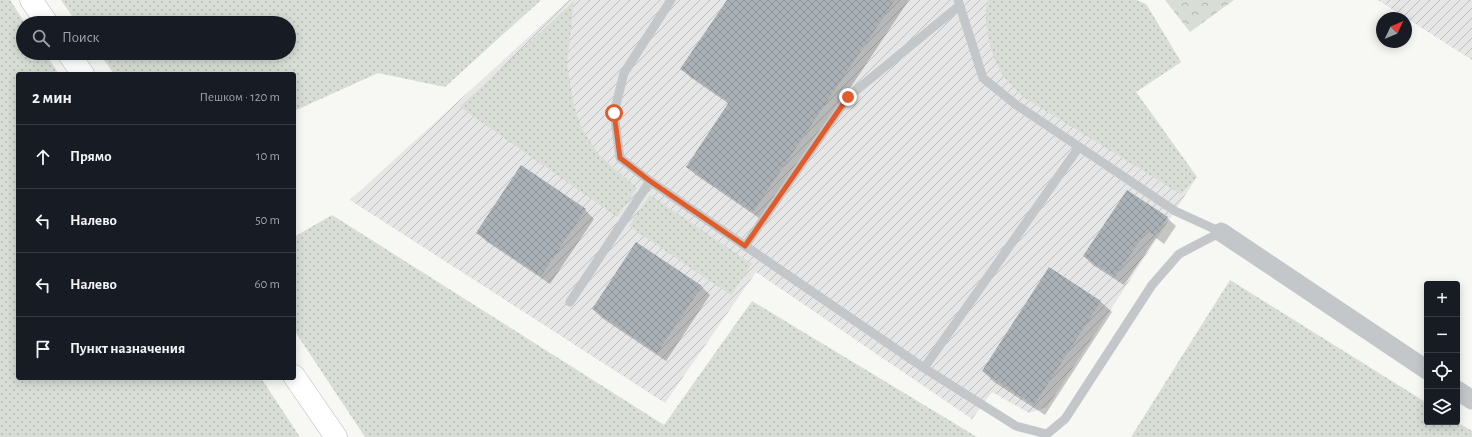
<!DOCTYPE html>
<html lang="ru">
<head>
<meta charset="utf-8">
<style>
  body { margin:0; font-family:"Alegreya Sans",sans-serif; background:#20242c; color:#f1f3f6 }
  .controls { position:absolute; right:12px; bottom:12px; display:grid; overflow:hidden; border-radius:4px; box-shadow:0 2px 10px #0003 }
  .controls button { width:36px; height:36px; display:grid; place-items:center; padding:0; border:0; border-bottom:1px solid #363941; background:#171b24; color:#f1f3f6; font:20px sans-serif }
  .compass { position:absolute; left:1376px; top:12px; width:36px; height:36px; border-radius:50%; background:#171b24; box-shadow:0 2px 10px #0003; rotate:46deg }
  .stop { position:absolute; width:12px; height:12px; margin:-9px; border:3px solid #e05d2b; border-radius:50%; background:#fff }
  .stop.end { background:#e05d2b; border-color:#fff; box-shadow:0 1px 4px #0008 }
  .list { margin:0; padding:0; list-style:none }
  h2 { display:flex; justify-content:space-between; align-items:center; height:52px; margin:0; padding:0 16px; font-size:17px }
  h2 small { font-size:13px; font-weight:400; color:#9ea1a6 }
  .list li { display:grid; grid-template-columns:26px 1fr auto; gap:12px; align-items:center; box-sizing:border-box; height:64px; padding:0 16px; border-top:1px solid #363941 }
  .list b { display:block; font-size:15px; white-space:nowrap }
  .list em { font-size:13px; font-style:normal; color:#9ea1a6 }
  .icon { flex:none; width:22px; height:22px; fill:none; stroke:currentColor; stroke-width:2; stroke-linecap:round; stroke-linejoin:round }
  .map { position:relative; flex:none; width:1472px; height:437px; overflow:hidden }
  .search { position:absolute; background:#171b24; box-shadow:0 2px 10px #0003; left:16px; top:16px; width:280px; height:44px; display:flex; align-items:center; gap:10px; box-sizing:border-box; padding:0 14px; border-radius:22px; color:#9ea1a6; font-size:15px }
  .panel { position:absolute; background:#171b24; box-shadow:0 2px 10px #0003; left:16px; top:72px; width:280px; height:308px; border-radius:4px }
  .map>svg:first-child { display:block }
</style>
</head>
<body>
<div class="map">
<svg width="1472" height="437" viewBox="0 0 1472 437">
  <defs>
    <pattern id="industrial-furrows" width="10" height="10" patternUnits="userSpaceOnUse"><rect width="10" height="10" fill="#e5e6e5"/><path d="M-1 1l2-2M0 10L10 0M9 11l2-2" fill="none" stroke="#bdbfbf"/></pattern>
    <pattern id="grass-dots" width="8" height="8" patternUnits="userSpaceOnUse"><rect width="8" height="8" fill="#d8ded5"/><path d="M2 2h.1M6 6h.1" fill="none" stroke="#b3b9b2" stroke-width="1.8" stroke-linecap="round"/></pattern>
    <pattern id="forest-crowns" width="20" height="18" patternUnits="userSpaceOnUse"><rect width="20" height="18" fill="#d8ded5"/><path d="M2 6a3 3 0 1 1 6 0M12 15a3 3 0 1 1 6 0" fill="none" stroke="#b3b9b2"/></pattern>
    <pattern id="building-cross-hatch" width="8" height="8" patternUnits="userSpaceOnUse"><rect width="8" height="8" fill="#a9b1b7"/><path d="M0 0l8 8M0 8l8-8" fill="none" stroke="#8d959a"/></pattern>
  </defs>
  <rect width="100%" height="100%" fill="#f7f7f4"/>
  <!-- industrial -->
  <g fill="url(#industrial-furrows)">
    <path d="M569,0H1136L1146,4L1181,62L1136,92L1197,177L1047,407L1029,413L992,392L972,419L756,272L665,403L350,200Z"/>
    <path d="M1378,0H1472V60Z"/>
  </g>
  <!-- grass -->
  <g fill="url(#grass-dots)">
    <path d="M0,0H10L25,23H23V53H45L59,74H18V378H261L300,437H0Z"/>
    <path d="M61,0H541L445,87L378,73L294,111V74H114L99,53H289V23H77Z"/>
    <path d="M988,0H1136L1146,4L1181,62L1136,92L1197,177L1181,194L1025,98C1018,91 1011,85 1005,78C991,60 982,21 988,0Z"/>
    <path d="M574,1L567,63L573,102L582,129L598,154L637,188L617,217L460,107Z"/>
    <path d="M650,195L752,264L731,295L629,226Z"/>
    <path d="M332,215L664,425L752,301L977,437H365L294,330V237Z"/>
    <path d="M1230,280L1427,403V422H1457L1472,431V437H1131Z"/>
  </g>
  <!-- forest -->
  <path fill="url(#forest-crowns)" d="M1165,0H1234L1190,32Z"/>
  <!-- shadow -->
  <g fill="#0003">
    <path d="M728,0H909L762,220L696,175L687,167L729,104L690,77L682,69Z"/>
    <path d="M521,167L585,210L594,219L550,284L486,241L477,232Z"/>
    <path d="M1167,218L1176,226L1164,244L1156,238L1124,285L1093,265L1084,256Z"/>
    <path d="M1050,268L1101,302L1112,312L1045,415L994,382L983,371Z"/>
    <path d="M701,286L710,295L666,361L602,318L593,309Z"/>
  </g>
  <!-- building -->
  <g fill="url(#building-cross-hatch)">
    <path d="M727,0H895L753,212L686,167L729,102L680,69Z"/>
    <path d="M521,165L586,209L541,276L476,233Z"/>
    <path d="M1127,190L1168,217L1155,236L1147,230L1115,277L1083,256Z"/>
    <path d="M636,242L702,286L657,353L592,309Z"/>
    <path d="M1049,267L1101,301L1034,405L982,371Z"/>
  </g>
  <g fill="none" stroke-linecap="round" stroke-linejoin="round">
    <defs>
      <g id="secondary">
        <path d="M31,0L47,23"/>
        <path d="M68,53L83,74"/>
        <path d="M294,376L336,437"/>
      </g>
    </defs>
    <!-- secondary casing -->
    <use href="#secondary" stroke="#b5babf" stroke-width="23"/>
    <!-- lane -->
    <g stroke="#c3c7ca" stroke-width="9">
      <path d="M671,0L624,73L614,113L620,158L650,181L924,368L1079,147"/>
      <path d="M958,0L983,78L1015,104L1175,211L1221,232"/>
      <path d="M745,246L848,97L959,6"/>
      <path d="M570,302L650,181"/>
      <path d="M924,368L1016,426L1047,434L1065,419L1152,285L1179,254L1221,232"/>
    </g>
    <!-- street -->
    <g stroke="#c3c7ca" stroke-width="19">
      <path d="M1221,232L1427,370"/>
      <path d="M1457,390L1472,400"/>
    </g>
    <!-- secondary -->
    <use href="#secondary" stroke="#fff" stroke-width="22"/>
  </g>
  <g fill="none" stroke-linecap="round" stroke-linejoin="round">
    <!-- route -->
    <path stroke="#e05d2b" stroke-width="5" d="M614,113L620,158L650,181L745,246L848,97"/>
  </g>
</svg>
<div class="controls">
<button>+</button>
<button>−</button>
<button><svg class="icon" aria-label="locate" viewBox="0 0 24 24"><circle cx="12" cy="12" r="6"/><path d="M12 2v4M12 18v4M2 12h4M18 12h4"/></svg></button>
<button><svg class="icon" aria-label="layers" viewBox="0 0 24 24"><path d="M12 4l9 5-9 5-9-5zM3 14l9 5 9-5"/></svg></button>
</div>
<svg class="compass" viewBox="-18 -18 36 36"><path d="M0-13l5 13h-10z" fill="#e53935"/><path d="M0 13l5-13h-10z" fill="#9ea1a6"/></svg>
<div class="stop" style="left:614px;top:113px"></div>
<div class="stop end" style="left:848px;top:97px"></div>
<div class="search"><svg class="icon" aria-label="search" viewBox="0 0 24 24"><circle cx="10" cy="10" r="6"/><path d="M15 15l6 6"/></svg>Поиск</div>
<section class="panel">
<h2>2 мин<small>Пешком · 120 m</small></h2>
<ul class="list">
<li><svg class="icon" aria-label="ahead" viewBox="0 0 24 24"><path d="M12 20V5M6 11l6-6 6 6"/></svg><div><b>Прямо</b></div><em>10 m</em></li>
<li><svg class="icon" aria-label="left" viewBox="0 0 24 24"><path d="M17 20v-9H6M10 6l-5 5 5 5"/></svg><div><b>Налево</b></div><em>50 m</em></li>
<li><svg class="icon" aria-label="left" viewBox="0 0 24 24"><path d="M17 20v-9H6M10 6l-5 5 5 5"/></svg><div><b>Налево</b></div><em>60 m</em></li>
<li><svg class="icon" aria-label="arrive" viewBox="0 0 24 24"><path d="M6 21V4h12l-3 4 3 4H6"/></svg><div><b>Пункт назначения</b></div></li>
</ul>
</section>
</div>
</body>
</html>
